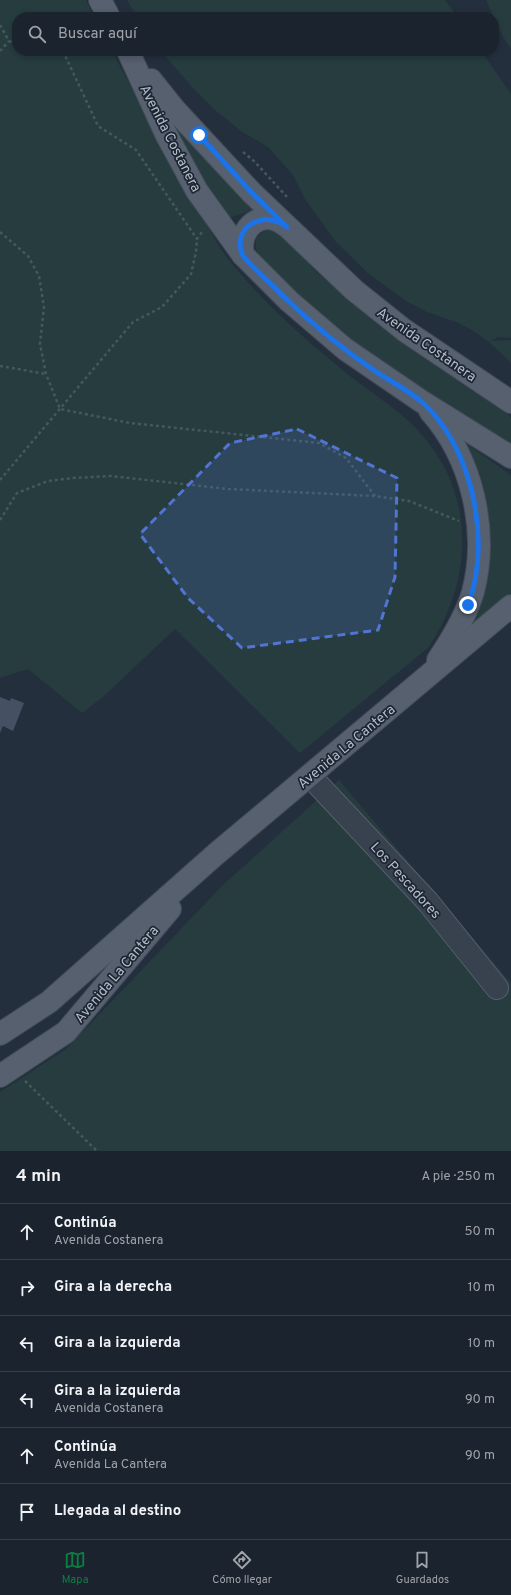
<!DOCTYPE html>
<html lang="es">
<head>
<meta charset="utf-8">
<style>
  body { margin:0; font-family:Overpass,sans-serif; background:#282f3a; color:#f1f3f6 }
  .stop { position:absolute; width:12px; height:12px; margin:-9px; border:3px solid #1a73e8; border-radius:50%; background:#fff }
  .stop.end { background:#1a73e8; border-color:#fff; box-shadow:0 1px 4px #0008 }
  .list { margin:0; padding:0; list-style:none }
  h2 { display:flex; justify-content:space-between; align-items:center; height:52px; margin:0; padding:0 16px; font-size:17px }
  h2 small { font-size:13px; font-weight:400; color:#a0a4aa }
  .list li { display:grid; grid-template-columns:26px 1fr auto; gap:12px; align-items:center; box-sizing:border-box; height:56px; padding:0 16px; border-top:1px solid #39404a }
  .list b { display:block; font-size:15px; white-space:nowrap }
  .list p { margin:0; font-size:13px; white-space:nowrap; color:#a0a4aa }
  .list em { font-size:13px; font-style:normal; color:#a0a4aa }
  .icon { flex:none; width:22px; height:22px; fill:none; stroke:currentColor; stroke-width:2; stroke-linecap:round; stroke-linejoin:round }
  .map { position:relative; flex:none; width:511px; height:1151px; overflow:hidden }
  .search { position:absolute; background:#1b232e; box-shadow:0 2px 6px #0003; left:12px; right:12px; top:12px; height:44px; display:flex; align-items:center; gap:10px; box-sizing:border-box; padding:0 14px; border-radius:16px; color:#a0a4aa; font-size:15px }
  .sheet { height:388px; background:#1b232e }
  nav { display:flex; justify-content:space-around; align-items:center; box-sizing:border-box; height:56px; border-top:1px solid #39404a; background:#1b232e; font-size:11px; color:#a0a4aa }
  nav a { display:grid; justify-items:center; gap:2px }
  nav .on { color:#0b8043 }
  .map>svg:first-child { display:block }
</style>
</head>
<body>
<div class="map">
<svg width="511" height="1151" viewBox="0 0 511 1151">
  <rect width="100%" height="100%" fill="#242f3e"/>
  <!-- green -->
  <g fill="#263c3f">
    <path d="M0,0H86L94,17H17V51H112C137,99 163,145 190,192C202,213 212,237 226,256C261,301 305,340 350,376C374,395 403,412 423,436C477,499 472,581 429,647L300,753L175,629L103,697L82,713L28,669L0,678Z"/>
    <path d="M127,0H445L458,17H137Z"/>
    <path d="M486,0H511V49L502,35Z"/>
    <path d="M161,51H481L511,94V338L498,337L490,341L511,340V363L489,342L475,332L459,323L427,312L406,301L369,274L336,242L305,199L293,175L268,147L241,131L215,110L192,87Z"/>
    <path d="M175,128L179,129L258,208L229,218L216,204Z"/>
    <path d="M269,230C286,231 307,264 320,275C378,325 441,367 504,409L511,418V448L345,337L301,298L258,253C252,242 257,232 269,230Z"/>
    <path d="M462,441L511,475V593L470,631L478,609Z"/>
    <path d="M339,780L511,983V1151H0V1092L66,1049L223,885Z"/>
  </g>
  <!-- building -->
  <path fill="#455162" d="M0,697L10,701L11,698L24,703L13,731L3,726L0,733Z"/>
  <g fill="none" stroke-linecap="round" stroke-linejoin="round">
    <defs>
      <path id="minor" d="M310,776L428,902L497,988"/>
      <g id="major">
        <path d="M100,0L109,17"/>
        <path d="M128,51L166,134L197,191L243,255L289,301L345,349L421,401L511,457"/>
        <path d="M151,80L175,110L252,193L354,290L404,330L511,402"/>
        <path d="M243,255C237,228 262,207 285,225"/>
        <path d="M430,411C472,458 489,530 473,592C466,616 452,639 438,660"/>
        <path d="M0,1034L49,1002L216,854L511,606"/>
        <path d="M0,1076L66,1032L170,909"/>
      </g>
    </defs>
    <!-- minor casing -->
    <use href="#minor" stroke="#565f6c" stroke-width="24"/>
    <!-- major casing -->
    <use href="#major" stroke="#414a57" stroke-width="24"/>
    <!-- path -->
    <g stroke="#44595c" stroke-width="2.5" stroke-dasharray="3 3" stroke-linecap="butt">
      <path d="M0,25L9,41L17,44"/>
      <path d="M0,51L9,41"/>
      <path d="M63,51L98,126L136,150L197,239"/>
      <path d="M243,152L254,161L287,197"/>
      <path d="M0,232L28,256L39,276L44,307L40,344L46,374L60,409L130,423L319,443L346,458L375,496"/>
      <path d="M0,366L46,374"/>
      <path d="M0,480L133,322L162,307L191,274L196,252L197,239L202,232"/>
      <path d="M0,520L17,493L48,481L73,478L111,476L228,489L375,496L409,501L459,521"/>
      <path d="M25,1081L97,1151"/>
    </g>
    <!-- minor -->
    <use href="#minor" stroke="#38414e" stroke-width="22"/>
    <!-- major -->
    <use href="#major" stroke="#56606e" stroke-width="22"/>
  </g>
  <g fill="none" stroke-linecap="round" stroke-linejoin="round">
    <!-- route -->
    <path stroke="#1a73e8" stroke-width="5" d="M199,135L252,193L287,227C265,209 232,226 242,254C246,262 274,286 282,295C311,323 342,349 375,371C390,381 407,390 421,401C473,447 492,542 468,605"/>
  </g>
  <!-- marked area -->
  <path fill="#5274d3" fill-opacity="0.2" stroke="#5274d3" stroke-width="3" stroke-dasharray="8 5" stroke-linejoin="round" d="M297,429L397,478L395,577L378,630L242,648L188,598L140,534L230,443Z"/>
  <g text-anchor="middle" stroke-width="3.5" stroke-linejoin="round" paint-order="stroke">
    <!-- street labels -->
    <g font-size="14" fill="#b4bcc9" stroke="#1d2633">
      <text transform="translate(171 138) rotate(63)" y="5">Avenida Costanera</text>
      <text transform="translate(427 344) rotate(35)" y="5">Avenida Costanera</text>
      <text transform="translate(346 746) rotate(-40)" y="5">Avenida La Cantera</text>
      <text transform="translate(406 880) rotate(48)" y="5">Los Pescadores</text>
      <text transform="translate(116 974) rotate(-50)" y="5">Avenida La Cantera</text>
    </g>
  </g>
</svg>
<div class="stop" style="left:199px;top:135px"></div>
<div class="stop end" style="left:468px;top:605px"></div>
<div class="search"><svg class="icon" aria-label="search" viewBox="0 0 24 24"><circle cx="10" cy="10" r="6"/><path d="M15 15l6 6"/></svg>Buscar aquí</div>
</div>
<section class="sheet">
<h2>4 min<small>A pie · 250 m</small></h2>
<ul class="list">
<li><svg class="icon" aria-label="ahead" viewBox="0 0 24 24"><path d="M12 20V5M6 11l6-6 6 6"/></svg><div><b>Continúa</b><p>Avenida Costanera</p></div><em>50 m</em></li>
<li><svg class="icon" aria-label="right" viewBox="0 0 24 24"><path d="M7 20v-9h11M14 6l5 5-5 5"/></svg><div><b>Gira a la derecha</b></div><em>10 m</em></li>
<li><svg class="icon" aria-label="left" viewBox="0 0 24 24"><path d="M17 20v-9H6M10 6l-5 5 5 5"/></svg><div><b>Gira a la izquierda</b></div><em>10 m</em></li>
<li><svg class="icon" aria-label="left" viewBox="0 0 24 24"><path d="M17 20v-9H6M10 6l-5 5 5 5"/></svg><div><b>Gira a la izquierda</b><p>Avenida Costanera</p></div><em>90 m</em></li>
<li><svg class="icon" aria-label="ahead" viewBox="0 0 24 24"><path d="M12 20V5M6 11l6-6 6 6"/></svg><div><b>Continúa</b><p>Avenida La Cantera</p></div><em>90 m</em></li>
<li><svg class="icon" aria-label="arrive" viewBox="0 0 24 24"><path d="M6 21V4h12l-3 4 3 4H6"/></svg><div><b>Llegada al destino</b></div></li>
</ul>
</section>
<nav>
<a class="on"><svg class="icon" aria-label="map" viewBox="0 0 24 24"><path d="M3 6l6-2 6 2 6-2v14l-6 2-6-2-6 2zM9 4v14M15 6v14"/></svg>Mapa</a>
<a><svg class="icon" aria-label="directions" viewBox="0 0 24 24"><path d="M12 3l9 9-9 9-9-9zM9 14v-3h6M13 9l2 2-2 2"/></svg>Cómo llegar</a>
<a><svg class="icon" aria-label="saved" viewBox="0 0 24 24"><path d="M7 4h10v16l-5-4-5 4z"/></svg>Guardados</a>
</nav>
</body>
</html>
